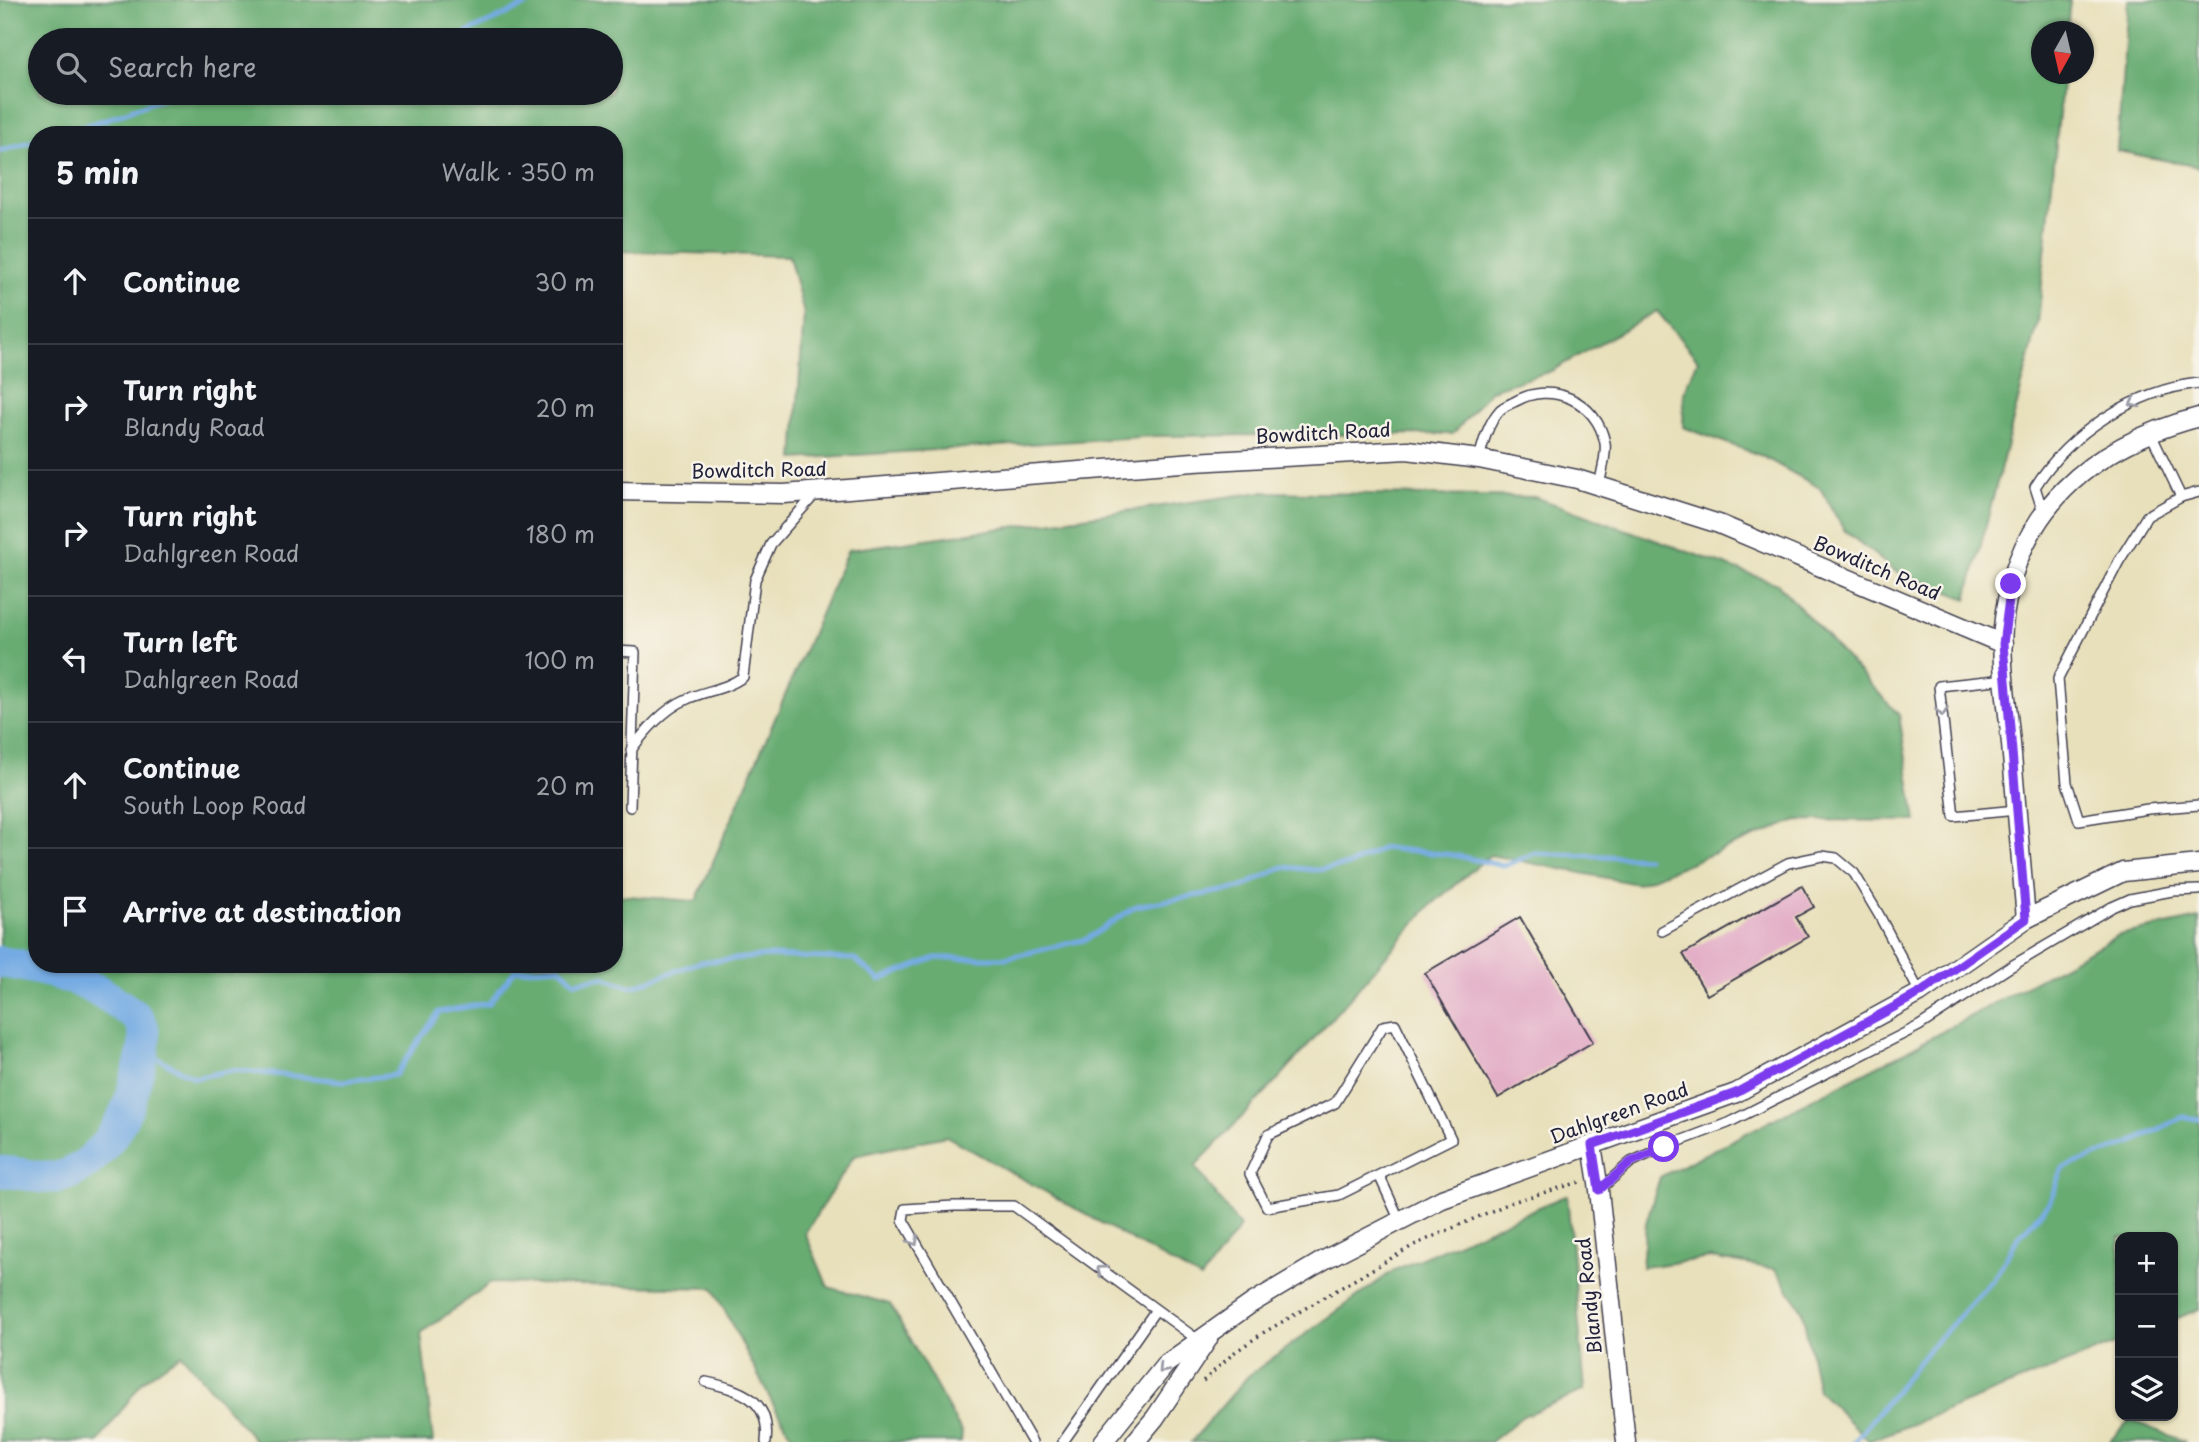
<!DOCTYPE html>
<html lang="en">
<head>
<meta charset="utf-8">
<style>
  body { margin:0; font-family:"Playpen Sans",sans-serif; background:#20242c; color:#f1f3f6 }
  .controls { position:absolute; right:21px; bottom:21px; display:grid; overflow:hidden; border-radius:14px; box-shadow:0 2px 5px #0004 }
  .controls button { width:63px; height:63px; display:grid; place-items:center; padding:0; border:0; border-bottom:2px solid #363941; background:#171b24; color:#f1f3f6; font:35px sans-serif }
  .compass { position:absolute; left:2031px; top:21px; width:63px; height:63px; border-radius:50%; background:#171b24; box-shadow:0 2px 5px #0004; rotate:188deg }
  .stop { position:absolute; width:21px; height:21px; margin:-16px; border:5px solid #7c3aed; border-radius:50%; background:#fff }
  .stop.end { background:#7c3aed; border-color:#fff; box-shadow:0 2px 7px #0008 }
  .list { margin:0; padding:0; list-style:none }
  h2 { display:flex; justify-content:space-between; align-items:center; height:91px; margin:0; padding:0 28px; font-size:30px }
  h2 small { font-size:23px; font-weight:400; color:#9ea1a6 }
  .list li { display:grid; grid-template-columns:46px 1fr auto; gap:21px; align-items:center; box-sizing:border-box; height:126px; padding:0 28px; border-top:2px solid #363941 }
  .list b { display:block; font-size:26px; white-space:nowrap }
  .list p { margin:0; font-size:23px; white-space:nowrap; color:#9ea1a6 }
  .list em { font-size:23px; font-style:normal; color:#9ea1a6 }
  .icon { flex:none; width:38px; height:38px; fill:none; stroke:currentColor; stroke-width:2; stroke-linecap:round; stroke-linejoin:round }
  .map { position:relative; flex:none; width:2199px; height:1442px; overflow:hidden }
  .search { position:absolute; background:#171b24; box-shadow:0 2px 5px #0004; left:28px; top:28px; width:595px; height:77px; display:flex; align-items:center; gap:18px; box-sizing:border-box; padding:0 24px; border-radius:38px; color:#9ea1a6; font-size:26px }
  .panel { position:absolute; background:#171b24; box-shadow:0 2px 5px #0004; left:28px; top:126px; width:595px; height:847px; border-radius:28px }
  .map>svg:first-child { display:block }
</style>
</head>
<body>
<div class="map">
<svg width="2199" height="1442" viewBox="0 0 2199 1442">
  <rect width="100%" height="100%" fill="#f7f3e8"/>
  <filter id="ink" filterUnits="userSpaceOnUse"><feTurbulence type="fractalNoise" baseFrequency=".0143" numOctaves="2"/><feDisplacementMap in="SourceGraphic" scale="14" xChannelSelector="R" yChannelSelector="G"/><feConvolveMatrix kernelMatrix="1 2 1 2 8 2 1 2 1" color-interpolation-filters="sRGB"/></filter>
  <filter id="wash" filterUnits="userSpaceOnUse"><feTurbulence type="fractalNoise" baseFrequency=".00686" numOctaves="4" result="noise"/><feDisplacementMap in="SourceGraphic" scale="28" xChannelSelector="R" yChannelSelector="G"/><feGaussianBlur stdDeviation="1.57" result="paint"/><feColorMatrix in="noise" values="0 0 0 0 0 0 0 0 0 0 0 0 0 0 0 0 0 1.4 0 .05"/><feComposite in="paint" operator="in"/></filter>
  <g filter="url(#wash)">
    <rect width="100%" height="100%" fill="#e8e0bb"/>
    <!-- forest -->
    <g fill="#68ac72" stroke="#456756" stroke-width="2" fill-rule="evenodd">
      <path d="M0,0H2070L2067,31L2042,32V74H2063L2038,323L1967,599L1895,571L1844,530L1820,488L1762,456L1683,427L1684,393L1698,360L1657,311L1551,371L1491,390L1453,434L1156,436L794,459L804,314L789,256L614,251V135H37V964H614V895L696,901L848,550L1262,492L1535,497L1778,584L1899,715L1916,821L1797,820L1637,884L1490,855L1429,907L1281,1076L1195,1166L1240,1227L1201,1279L946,1136L854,1156L805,1233L828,1287L890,1304L962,1433L961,1442H791L792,1436L773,1404L713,1288L491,1283L421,1333L433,1442H256L181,1354L143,1381L98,1442H0ZM611,40V93H40V40Z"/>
      <path d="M2128,0H2199V167L2117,151Z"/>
      <path d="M2199,918V1309L2173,1320V1237H2120V1342L1869,1441L1818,1391L1802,1310L1775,1269L1711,1258L1642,1267L1646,1223L1660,1177L1905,1052L2119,935Z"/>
      <path d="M1567,1195L1585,1390L1523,1416L1490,1442H1191L1248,1376L1394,1270Z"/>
      <path d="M2130,1420L2186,1442H2109Z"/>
    </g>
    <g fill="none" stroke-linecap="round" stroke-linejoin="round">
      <!-- stream -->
      <g stroke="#75abe3" stroke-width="5">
        <path d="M451,40L537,0"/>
        <path d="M55,135L107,119L177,93"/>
        <path d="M0,151L37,140"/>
        <path d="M144,1051L195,1078L232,1070L343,1081L395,1075L439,1012L489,1003L515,970L559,967L575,982L603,977L632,987L700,962L767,956L854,959L880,980L935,958H1006L1087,939L1136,906L1240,888L1283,867L1317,870L1350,865L1383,848L1453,855L1504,866L1535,853L1647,858"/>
        <path d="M1854,1442L1929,1349L1994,1278L2017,1239L2049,1203L2063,1168L2131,1143L2183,1117L2199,1119"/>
      </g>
      <!-- river -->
      <path stroke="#75abe3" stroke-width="32" d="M0,962C45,969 86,978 123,1007C130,1011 139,1018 142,1025C148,1040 142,1058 138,1072C134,1084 132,1097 127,1108C116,1135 89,1171 58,1177C42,1180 18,1171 0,1172"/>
    </g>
    <g id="blocks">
      <!-- building -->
      <g fill="#e3afc7">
        <path d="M1802,886L1814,907L1796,917L1808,937L1707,995L1683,954Z"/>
        <path d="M1520,917L1593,1042L1498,1098L1425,973Z"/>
      </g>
    </g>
  </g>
  <g filter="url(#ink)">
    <use href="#blocks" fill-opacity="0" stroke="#403e4e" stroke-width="2"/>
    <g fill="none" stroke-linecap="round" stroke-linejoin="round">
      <defs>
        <g id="service">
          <path d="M2150,432L2181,497"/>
          <path d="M1479,459C1483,443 1488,423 1500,410C1503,407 1510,404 1514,402C1551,380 1597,401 1605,443C1607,456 1601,473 1599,486"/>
          <path d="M2199,492L2181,497L2147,516L2119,561L2058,679L2067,783L2079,820L2148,809L2199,805"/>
          <path d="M2044,515L2035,487C2069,433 2135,390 2199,383"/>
          <path d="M614,651L635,652L630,807"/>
          <path d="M2006,679L1939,686L1954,816L2017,810"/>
          <path d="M631,750C646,730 664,709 687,699C707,690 724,690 743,677L755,580L771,544L817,492"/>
          <path d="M1662,931L1788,863L1822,856L1836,858L1854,873L1879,915L1920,993"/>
          <path d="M1379,1175L1339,1195L1267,1207L1250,1174L1268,1135L1335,1103L1383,1026L1395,1024L1451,1139L1379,1175L1400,1221"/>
          <path d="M1599,1190L1631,1162L1664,1147L1728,1123L1919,1026L2010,967L2112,907L2130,899L2172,891L2199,890"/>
          <path d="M706,1382C741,1390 771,1399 766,1442"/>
          <path d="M1032,1442L903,1220L905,1209L954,1206H1014L1198,1340"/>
          <path d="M1063,1442L1155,1311"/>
        </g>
        <g id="minor">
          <path d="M2199,417C2091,446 2014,510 2003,627C2000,665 2008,706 2011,744C2016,802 2021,861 2026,919L2123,872L2199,864"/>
          <path d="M614,491L784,494L1194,462L1407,450L1479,459L1577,479L1719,524L2003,644"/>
          <path d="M1592,1145L1599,1190L1626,1442"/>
          <path d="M1103,1442L1166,1364L1252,1303L1324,1260L1442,1199L1736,1093L1920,993L2026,919"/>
          <path d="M1135,1442L1155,1418L1208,1339"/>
        </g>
      </defs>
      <!-- service casing -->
      <use href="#service" stroke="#403e4e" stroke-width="12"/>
      <!-- minor casing -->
      <use href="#minor" stroke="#403e4e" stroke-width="21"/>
      <!-- path -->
      <path stroke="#403e4e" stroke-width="3.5" stroke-dasharray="2 5" stroke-linecap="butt" d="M1203,1381L1235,1352L1263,1333L1414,1245L1512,1202L1580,1182"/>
      <!-- service -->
      <use href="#service" stroke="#fff" stroke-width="9"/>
      <!-- minor -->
      <use href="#minor" stroke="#fff" stroke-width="18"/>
    </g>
    <!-- one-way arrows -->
    <defs><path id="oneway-chevron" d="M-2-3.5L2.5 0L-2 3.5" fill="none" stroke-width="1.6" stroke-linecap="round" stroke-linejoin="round" transform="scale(1.75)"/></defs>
    <g stroke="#9c9ca7">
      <use href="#oneway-chevron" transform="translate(2134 403) rotate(153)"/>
      <use href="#oneway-chevron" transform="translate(1942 712) rotate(83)"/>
      <use href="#oneway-chevron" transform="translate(914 1241) rotate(60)"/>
      <use href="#oneway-chevron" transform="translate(1101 1270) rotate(-144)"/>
      <use href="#oneway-chevron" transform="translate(1163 1369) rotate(133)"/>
    </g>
  </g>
  <g fill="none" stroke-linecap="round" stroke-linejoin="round" filter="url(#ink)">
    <!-- route -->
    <path stroke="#7c3aed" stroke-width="9" d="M1664,1147L1631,1162L1599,1190L1592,1145L1736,1093L1920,993L2026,919L2003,644L2011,584"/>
  </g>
  <g text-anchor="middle" stroke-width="5" stroke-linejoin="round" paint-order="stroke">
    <!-- street labels -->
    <g font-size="19" fill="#22223b" stroke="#f7f3e8">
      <text transform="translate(1323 433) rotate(-3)" y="7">Bowditch Road</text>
      <text transform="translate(759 470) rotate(-1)" y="7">Bowditch Road</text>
      <text transform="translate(1877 568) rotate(23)" y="7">Bowditch Road</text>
      <text transform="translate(1619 1113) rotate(-20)" y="7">Dahlgreen Road</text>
      <text transform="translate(1589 1296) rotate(-96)" y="7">Blandy Road</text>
    </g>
  </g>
</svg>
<div class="controls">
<button>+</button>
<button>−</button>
<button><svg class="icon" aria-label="layers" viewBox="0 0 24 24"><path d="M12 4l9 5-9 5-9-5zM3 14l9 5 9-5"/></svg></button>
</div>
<svg class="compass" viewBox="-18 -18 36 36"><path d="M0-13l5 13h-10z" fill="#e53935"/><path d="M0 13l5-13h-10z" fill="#9ea1a6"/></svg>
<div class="stop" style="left:1664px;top:1147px"></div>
<div class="stop end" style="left:2011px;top:584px"></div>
<div class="search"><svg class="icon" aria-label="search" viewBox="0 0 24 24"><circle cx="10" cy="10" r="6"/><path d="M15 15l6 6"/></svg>Search here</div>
<section class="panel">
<h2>5 min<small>Walk · 350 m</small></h2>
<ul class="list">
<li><svg class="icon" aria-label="ahead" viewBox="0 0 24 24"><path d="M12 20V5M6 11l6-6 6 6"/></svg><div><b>Continue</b></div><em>30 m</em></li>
<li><svg class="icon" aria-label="right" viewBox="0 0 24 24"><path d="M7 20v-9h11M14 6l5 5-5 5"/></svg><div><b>Turn right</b><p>Blandy Road</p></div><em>20 m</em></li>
<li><svg class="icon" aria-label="right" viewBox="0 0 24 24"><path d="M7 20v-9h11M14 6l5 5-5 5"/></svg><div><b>Turn right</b><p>Dahlgreen Road</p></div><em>180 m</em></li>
<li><svg class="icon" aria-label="left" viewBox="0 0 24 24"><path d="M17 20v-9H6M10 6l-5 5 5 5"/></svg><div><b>Turn left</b><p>Dahlgreen Road</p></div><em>100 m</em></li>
<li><svg class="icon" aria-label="ahead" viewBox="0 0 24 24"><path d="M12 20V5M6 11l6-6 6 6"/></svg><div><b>Continue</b><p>South Loop Road</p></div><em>20 m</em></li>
<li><svg class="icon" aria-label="arrive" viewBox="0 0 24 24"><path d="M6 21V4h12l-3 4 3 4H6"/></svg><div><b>Arrive at destination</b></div></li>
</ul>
</section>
</div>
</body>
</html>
